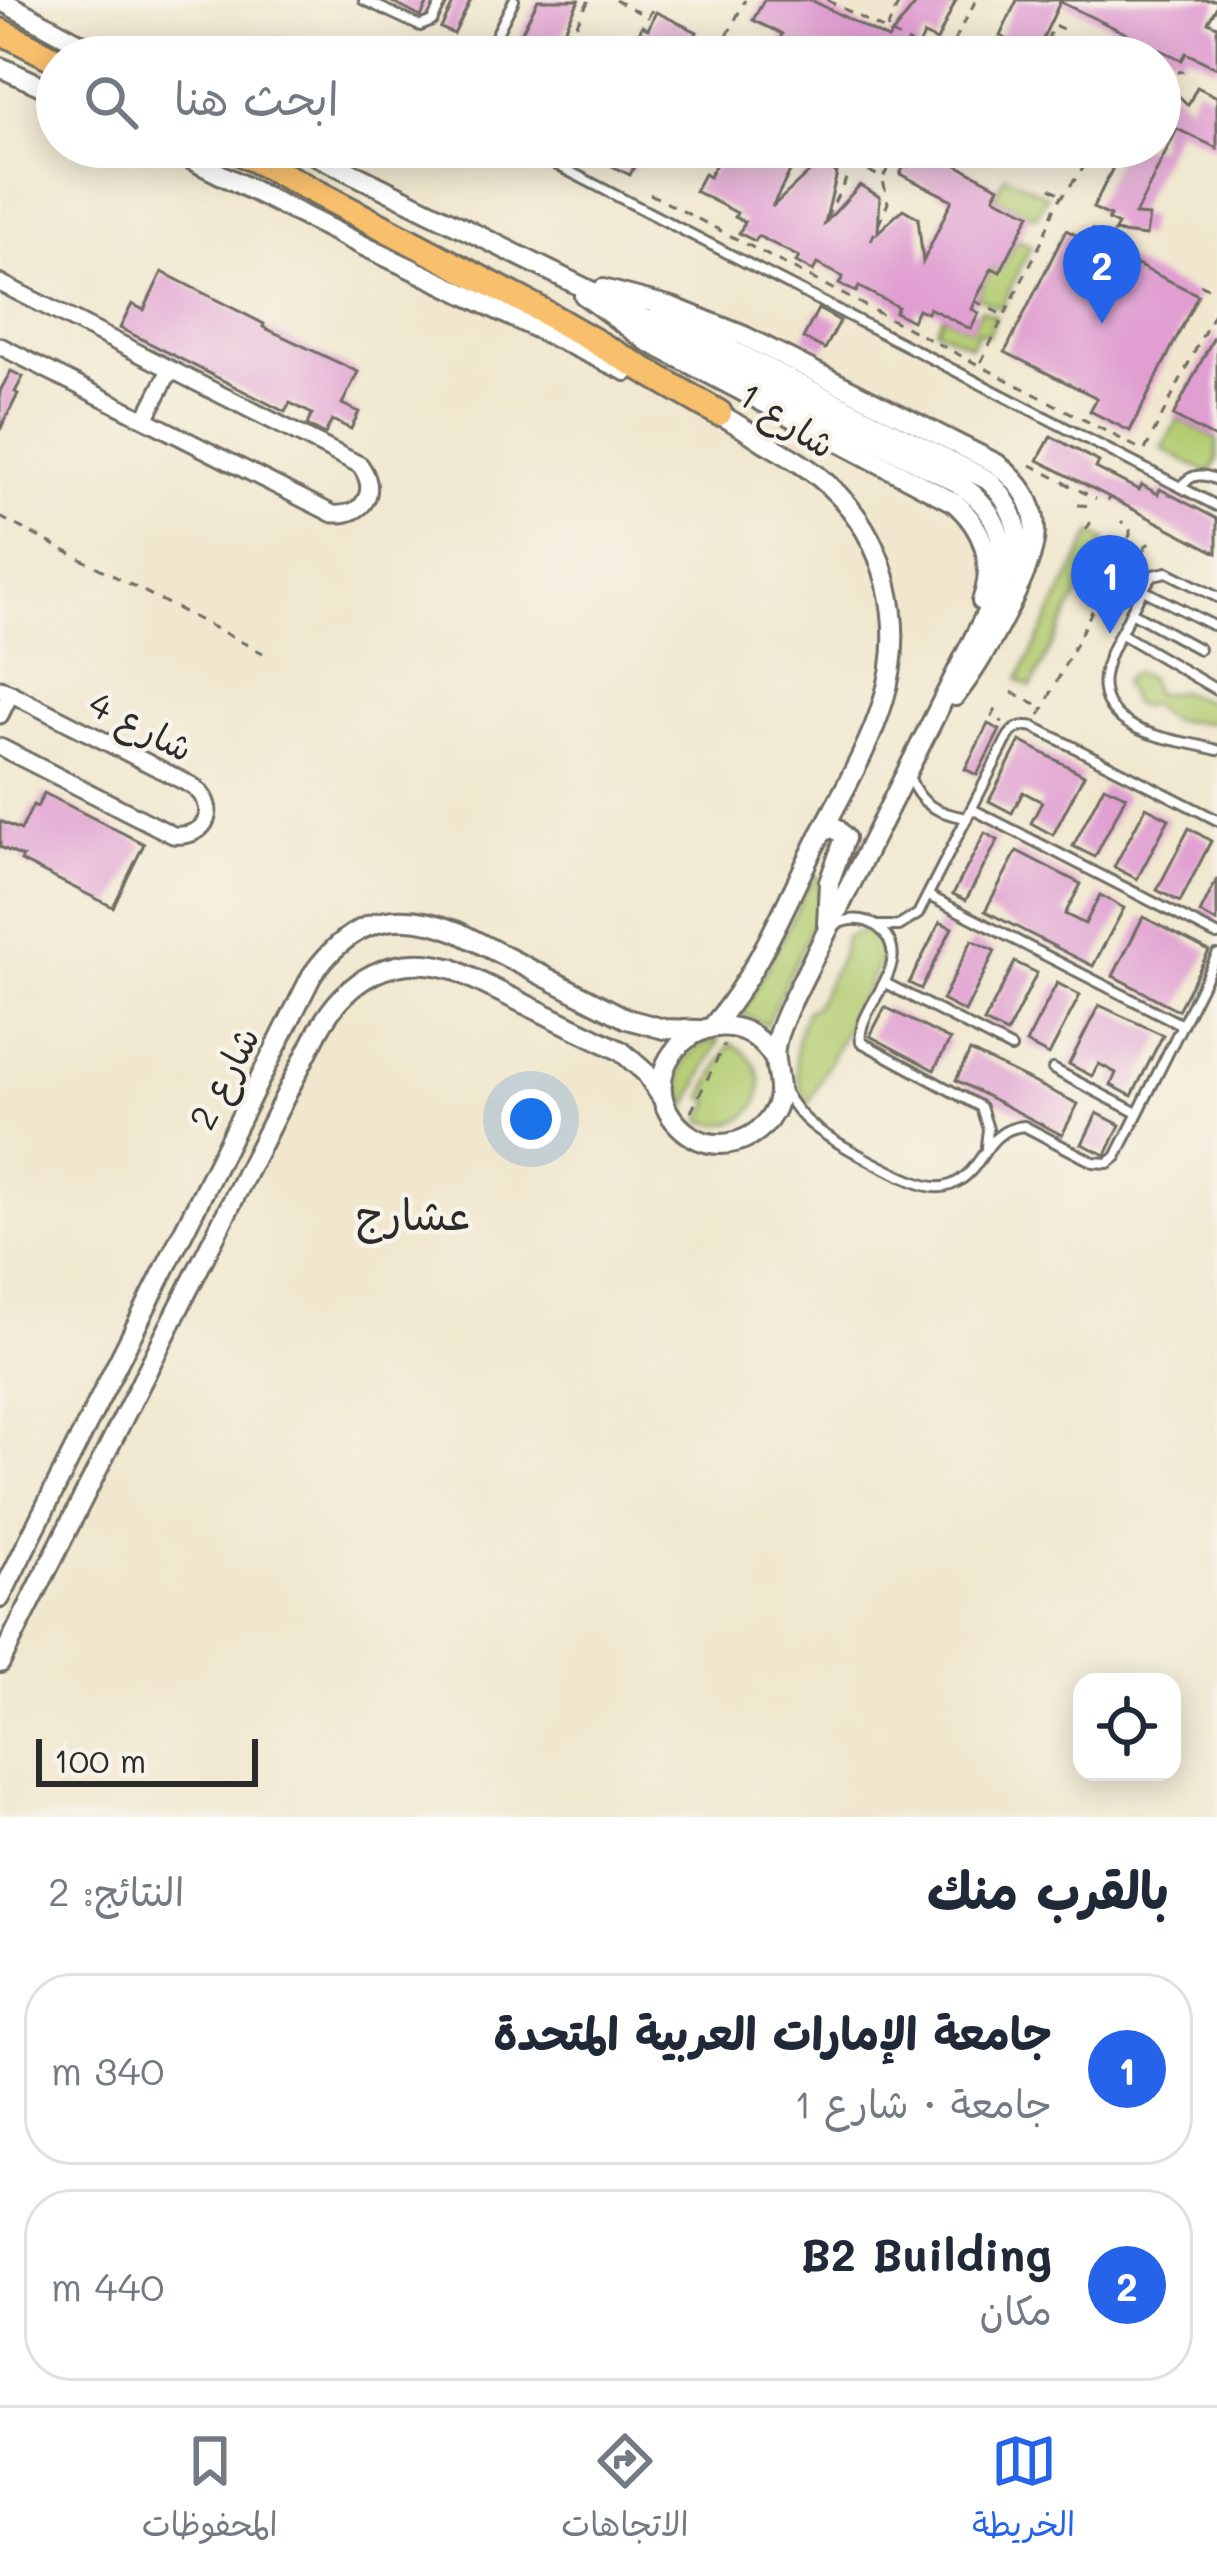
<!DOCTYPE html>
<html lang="ar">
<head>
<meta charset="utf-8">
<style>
  body { margin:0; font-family:Mali,"Playpen Sans Arabic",sans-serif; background:#f2f2f3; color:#1f2937; direction:rtl }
  .controls { position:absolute; right:36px; bottom:36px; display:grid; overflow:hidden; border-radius:24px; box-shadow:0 6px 30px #0003 }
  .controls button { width:108px; height:108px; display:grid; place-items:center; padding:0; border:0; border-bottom:3px solid #e0e1e3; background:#fff; color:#1f2937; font:60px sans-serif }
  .scale { position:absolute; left:36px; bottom:30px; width:222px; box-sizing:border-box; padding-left:12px; border:6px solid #2b2b2b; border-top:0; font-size:33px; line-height:42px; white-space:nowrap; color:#2b2b2b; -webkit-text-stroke:9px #f7f3e8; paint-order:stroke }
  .you { position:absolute; left:531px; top:1119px; width:42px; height:42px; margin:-30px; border:9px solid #fff; border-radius:50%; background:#1a73e8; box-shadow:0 0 0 18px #1a73e833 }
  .badge { display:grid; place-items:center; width:78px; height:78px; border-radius:50%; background:#2563eb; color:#fff; font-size:39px; font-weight:700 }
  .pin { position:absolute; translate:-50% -99px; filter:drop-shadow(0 3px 6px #0008) }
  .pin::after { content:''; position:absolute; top:63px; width:42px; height:36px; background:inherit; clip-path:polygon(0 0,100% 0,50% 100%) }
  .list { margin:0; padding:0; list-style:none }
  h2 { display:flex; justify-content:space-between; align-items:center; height:156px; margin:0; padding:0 48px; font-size:51px }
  h2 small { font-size:39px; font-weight:400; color:#747a83 }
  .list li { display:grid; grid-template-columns:78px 1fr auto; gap:36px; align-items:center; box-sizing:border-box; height:192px; margin:0 24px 24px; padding:0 24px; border:3px solid #e0e1e3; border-radius:48px }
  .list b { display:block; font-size:45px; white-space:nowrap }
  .list p { margin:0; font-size:39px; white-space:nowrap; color:#747a83 }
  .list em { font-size:39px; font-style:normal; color:#747a83 }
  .icon { flex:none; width:66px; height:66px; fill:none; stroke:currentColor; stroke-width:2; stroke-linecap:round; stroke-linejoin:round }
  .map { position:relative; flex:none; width:1217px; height:1817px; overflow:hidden; direction:ltr }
  .search { position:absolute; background:#fff; box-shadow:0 6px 30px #0003; left:36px; right:36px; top:36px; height:132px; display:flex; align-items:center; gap:30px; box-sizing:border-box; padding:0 42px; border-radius:66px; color:#747a83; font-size:45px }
  .sheet { height:588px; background:#fff }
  nav { display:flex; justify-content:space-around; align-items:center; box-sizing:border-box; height:168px; border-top:3px solid #e0e1e3; background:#fff; font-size:33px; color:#747a83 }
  nav a { display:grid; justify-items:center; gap:6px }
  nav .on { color:#2563eb }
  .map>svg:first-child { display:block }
</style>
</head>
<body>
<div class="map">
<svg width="1217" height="1817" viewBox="0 0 1217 1817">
  <rect width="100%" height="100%" fill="#f7f3e8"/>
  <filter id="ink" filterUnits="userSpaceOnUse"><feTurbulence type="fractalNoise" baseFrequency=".00833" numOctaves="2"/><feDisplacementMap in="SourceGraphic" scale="24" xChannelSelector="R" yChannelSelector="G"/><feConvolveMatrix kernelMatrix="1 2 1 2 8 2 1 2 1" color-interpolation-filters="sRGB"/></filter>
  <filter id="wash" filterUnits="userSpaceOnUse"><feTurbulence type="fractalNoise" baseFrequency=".004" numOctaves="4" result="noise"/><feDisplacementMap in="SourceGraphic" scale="48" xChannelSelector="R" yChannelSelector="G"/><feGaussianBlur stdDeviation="2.7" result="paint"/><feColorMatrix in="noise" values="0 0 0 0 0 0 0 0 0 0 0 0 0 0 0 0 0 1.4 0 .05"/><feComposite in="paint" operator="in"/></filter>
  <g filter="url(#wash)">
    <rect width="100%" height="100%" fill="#f0e7ce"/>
    <!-- green -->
    <g fill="#b3cc71" stroke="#6f7c4e" stroke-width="3">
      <path d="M1005,175L1047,196L1036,217L994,197Z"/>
      <path d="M1017,239L1031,246L1001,308L977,297L992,268L1000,271Z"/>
      <path d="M981,309L996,316L988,335L978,331L971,346L936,329L943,315L971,329Z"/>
      <path d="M1178,419L1217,439V460L1210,474L1162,449Z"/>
      <path d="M1092,533L1106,540L1031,687L1018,680Z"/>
      <path d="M1136,672L1149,679L1155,694L1180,691L1217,705V724C1192,718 1166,729 1151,704L1141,706L1132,703L1123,683L1128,676Z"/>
      <path d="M814,875L822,879C816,892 820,902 816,917L766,1025L743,1014Z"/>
      <path d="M861,931C877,934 883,944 881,960L808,1105C792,1073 792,1042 807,1010L814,1008L843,953L845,937Z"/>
      <path d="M719,1040L688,1106C670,1076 685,1045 719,1040Z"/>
      <path d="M730,1043C787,1071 757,1142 701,1120L712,1102L703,1097Z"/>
    </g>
    <g id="blocks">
      <!-- building -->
      <g fill="#e09ed1">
        <path d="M388,0H429L421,17Z"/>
        <path d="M455,0H471L454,34L441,28Z"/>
        <path d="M538,0H579L552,57H509Z"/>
        <path d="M764,0H811L888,39L919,0H956L937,41L924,35L914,57H808L779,42L782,34L753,20Z"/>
        <path d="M1017,0H1217V6L1208,22L1217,26V68L1186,53L1182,60L1060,2L1036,53L1000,36Z"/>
        <path d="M656,12L697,32L692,42L695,44L688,57H630L642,26L648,29Z"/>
        <path d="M1160,77L1188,105L1197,87L1217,97V148L1177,129L1135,215L1149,216L1146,236L1114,232L1118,225L1108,220L1110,216L1093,208L1123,147H1160Z"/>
        <path d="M574,147H644L630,175Z"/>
        <path d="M725,147H802L772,207L819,163L837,173L825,223L860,185L880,197L878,232L903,209L918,218L923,262L952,200L900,174L914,147H944L939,156L999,187L994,197L1030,214L1000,272L992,268L977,297L972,309L979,313L971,329L929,308L927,313L918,309L912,321L895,312L898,307L859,287L856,292L839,284L843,277L817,264L813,271L796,262L799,257L758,236L755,241L739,233L745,222L735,217L737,213L695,191L704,174L709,177Z"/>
        <path d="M1066,230L1198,295L1130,431L1090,411L1097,398L1005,352Z"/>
        <path d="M162,272L264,324L263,327L358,372L342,404L359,412L351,429L332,420L325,434L307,425L312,414L290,403L285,412L120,328L132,304L144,310Z"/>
        <path d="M818,309L840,321L825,349L803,338Z"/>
        <path d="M1217,331V439L1173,416Z"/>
        <path d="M11,371L23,377L15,392L18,394L0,430V391Z"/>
        <path d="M1051,436L1099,462L1096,468L1139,490L1142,485L1158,494L1160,489L1217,519V553L1038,460Z"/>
        <path d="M988,724L1000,730L977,775L965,769Z"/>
        <path d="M1020,741L1084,775L1053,835L1031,823L1042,802L1023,792L1012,813L989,801Z"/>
        <path d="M1104,786L1126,796L1095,857L1073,846Z"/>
        <path d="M44,793L144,844L113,907L21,861L23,857L0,847V821L21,830L33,805L37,807Z"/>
        <path d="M1146,807L1169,819L1137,879L1114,867Z"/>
        <path d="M1189,828L1211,841L1180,902L1157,890Z"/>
        <path d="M985,833L998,840L966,900L953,894Z"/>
        <path d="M1017,851L1081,884L1065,914L1085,924L1100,895L1124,908L1093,966L985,911Z"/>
        <path d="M1217,879V922L1200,913Z"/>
        <path d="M1143,917L1209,951L1178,1010L1113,976Z"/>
        <path d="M940,922L952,928L921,989L909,983Z"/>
        <path d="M972,940L995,951L965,1012L942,1000Z"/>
        <path d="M1015,962L1037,973L1007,1033L984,1022Z"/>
        <path d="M1057,983L1080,995L1049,1055L1026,1043Z"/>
        <path d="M1099,1005L1163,1035L1132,1096L1111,1085L1116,1073L1099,1064L1092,1076L1069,1064Z"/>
        <path d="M885,1007L950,1040L934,1070L870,1036Z"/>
        <path d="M970,1051L1078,1104L1062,1135L956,1080Z"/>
        <path d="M1097,1113L1120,1125L1106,1155L1082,1144Z"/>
      </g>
    </g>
  </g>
  <g filter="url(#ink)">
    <use href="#blocks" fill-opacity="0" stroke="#706d64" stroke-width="3"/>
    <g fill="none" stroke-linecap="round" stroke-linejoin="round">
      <defs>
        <g id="service">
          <path d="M364,0L420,26L432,21L443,0"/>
          <path d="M485,57L514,0"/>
          <path d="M522,147L1217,506"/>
          <path d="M1181,487C1191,473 1203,473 1217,480"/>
          <path d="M1143,590L1212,625"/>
          <path d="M1217,597L1167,572L1153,575C1141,590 1133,608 1125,624C1104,663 1085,702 1136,728C1161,740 1190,742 1217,750"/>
          <path d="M1131,612L1199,649"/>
          <path d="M1120,633L1217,690"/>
          <path d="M910,778C920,806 939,813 967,818"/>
          <path d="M972,809L1217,935"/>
          <path d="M929,896L1182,1025"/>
          <path d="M834,925C849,918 865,917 879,928C920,963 855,1006 861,1042L981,1107L988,1129L986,1146"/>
          <path d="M877,926H899L918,914L1007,739C1013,728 1021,724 1034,727L1217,820"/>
          <path d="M885,983L1011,1048"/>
          <path d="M1053,1069L1137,1113"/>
          <path d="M783,1089C791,1103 799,1115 812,1125C831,1141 904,1181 928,1186C937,1188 946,1188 955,1183C986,1168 983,1130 1024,1126L1093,1162L1108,1163L1116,1157L1217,955"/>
        </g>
        <g id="minor">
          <path d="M0,283L360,465C379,491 365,516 333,514L0,346"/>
          <path d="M145,419L170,370"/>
          <path d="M0,688L191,785C221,805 208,839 173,835L0,747"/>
          <path d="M0,715L11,693"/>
        </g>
        <g id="tertiary">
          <path d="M0,0L105,57"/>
          <path d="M0,67L57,93"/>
          <path d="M166,147L368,248L626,371"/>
          <path d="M299,147L631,311L703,354L956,482C995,506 1010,542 1000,586L789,1007C783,1022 772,1043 775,1060C777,1079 784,1094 773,1113C763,1132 741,1144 720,1144C704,1144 690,1137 679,1126C621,1066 723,979 774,1058"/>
          <path d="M603,289L672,307L744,336L997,464C1055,510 1036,551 1009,607C993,638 977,668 955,696"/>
          <path d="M584,295L647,341L955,503C984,529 996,564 982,601"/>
          <path d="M657,317L710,339L988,480C1016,506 1025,542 1014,577"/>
          <path d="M711,410C730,419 748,431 766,443C787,455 809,467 827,484C888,538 907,626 883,702C868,751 839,798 816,843C785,905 758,973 712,1027"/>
          <path d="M820,835L827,829L836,828L845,838L829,882L827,924"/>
          <path d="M0,1598L312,975C352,919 396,907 458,932L627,1019L664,1029L700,1030"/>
          <path d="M0,1663L318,1031C347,978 393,952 453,969L621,1051L646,1073L663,1099"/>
        </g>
        <g id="trunk">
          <path d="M0,31L57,60"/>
          <path d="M230,147L535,307L719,413"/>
        </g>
      </defs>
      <!-- service casing -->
      <use href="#service" stroke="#706d64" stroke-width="14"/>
      <!-- minor casing -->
      <use href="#minor" stroke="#706d64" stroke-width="21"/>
      <!-- tertiary casing -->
      <use href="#tertiary" stroke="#706d64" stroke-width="24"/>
      <!-- trunk casing -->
      <use href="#trunk" stroke="#706d64" stroke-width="30"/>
      <!-- path -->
      <g stroke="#706d64" stroke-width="3" stroke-dasharray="9 9" stroke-linecap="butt">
        <path d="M615,0L648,17L653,8"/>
        <path d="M827,0L936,57"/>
        <path d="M887,29L900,0"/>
        <path d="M719,52L745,0"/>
        <path d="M560,57L589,0"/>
        <path d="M946,57L976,0"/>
        <path d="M1039,57L1054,25L1065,30"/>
        <path d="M1160,76L1184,71"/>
        <path d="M820,147L883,178L899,147"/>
        <path d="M967,147L977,152"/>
        <path d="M1048,147L1084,165"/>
        <path d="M987,149L988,147"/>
        <path d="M1050,188L1061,194"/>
        <path d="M650,194L1144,451"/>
        <path d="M826,219L853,165"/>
        <path d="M1091,229L1111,239"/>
        <path d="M871,241L888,203L883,180"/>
        <path d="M1117,242L1121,244"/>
        <path d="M1200,284L1217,293"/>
        <path d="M975,301L1003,315"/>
        <path d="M981,362L1042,241L1056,204L1080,173L1095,147"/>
        <path d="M1145,450L1217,307"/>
        <path d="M1031,465L1096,499"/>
        <path d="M1108,501L1110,497"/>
        <path d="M1078,505L1093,506"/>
        <path d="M0,517L263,653"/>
        <path d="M1086,530L1092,520"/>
        <path d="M1145,568V546L1150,543L1156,547"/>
        <path d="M1012,692L1042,707"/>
        <path d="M996,709L992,717L1003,722"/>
        <path d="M1040,715L1130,535V530L1121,521"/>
        <path d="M691,1112L724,1045"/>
      </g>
      <!-- service -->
      <use href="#service" stroke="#fff" stroke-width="8"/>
      <!-- minor -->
      <use href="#minor" stroke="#fff" stroke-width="15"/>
      <!-- tertiary -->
      <use href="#tertiary" stroke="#fff" stroke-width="18"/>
      <!-- trunk -->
      <use href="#trunk" stroke="#f8bf6c" stroke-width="24"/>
    </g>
  </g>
  <g text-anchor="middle" stroke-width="9" stroke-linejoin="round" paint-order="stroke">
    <!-- street labels -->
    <g font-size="36" fill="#2b2b2b" stroke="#f7f3e8">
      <text transform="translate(787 420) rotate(33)" y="13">شارع 1</text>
      <text transform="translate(141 726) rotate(27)" y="13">شارع 4</text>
      <text transform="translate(224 1078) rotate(-63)" y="13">شارع 2</text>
    </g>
    <!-- quarter labels -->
    <g font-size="42" fill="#2b2b2b" stroke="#f7f3e8">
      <text x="413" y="1230">عشارج</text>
    </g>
  </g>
</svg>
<div class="controls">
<button><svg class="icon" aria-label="locate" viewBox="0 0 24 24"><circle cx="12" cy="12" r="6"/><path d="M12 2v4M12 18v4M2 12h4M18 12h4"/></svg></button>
</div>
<div class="scale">100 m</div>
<div class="you"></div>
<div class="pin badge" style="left:1110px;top:634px">1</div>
<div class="pin badge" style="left:1102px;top:324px">2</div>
<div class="search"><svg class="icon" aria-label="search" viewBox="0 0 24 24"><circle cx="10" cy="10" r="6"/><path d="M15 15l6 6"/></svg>ابحث هنا</div>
</div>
<section class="sheet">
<h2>بالقرب منك<small>النتائج: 2</small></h2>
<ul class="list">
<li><span class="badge">1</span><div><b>جامعة الإمارات العربية المتحدة</b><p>جامعة · شارع 1</p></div><em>340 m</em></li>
<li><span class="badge">2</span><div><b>B2 Building</b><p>مكان</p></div><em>440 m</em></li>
</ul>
</section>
<nav>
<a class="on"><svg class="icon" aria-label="map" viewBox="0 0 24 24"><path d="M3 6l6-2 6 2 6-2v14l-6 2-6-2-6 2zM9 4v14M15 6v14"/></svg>الخريطة</a>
<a><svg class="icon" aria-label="directions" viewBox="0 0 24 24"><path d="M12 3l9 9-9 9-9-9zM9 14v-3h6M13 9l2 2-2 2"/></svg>الاتجاهات</a>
<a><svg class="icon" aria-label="saved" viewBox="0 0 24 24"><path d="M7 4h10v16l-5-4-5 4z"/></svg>المحفوظات</a>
</nav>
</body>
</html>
